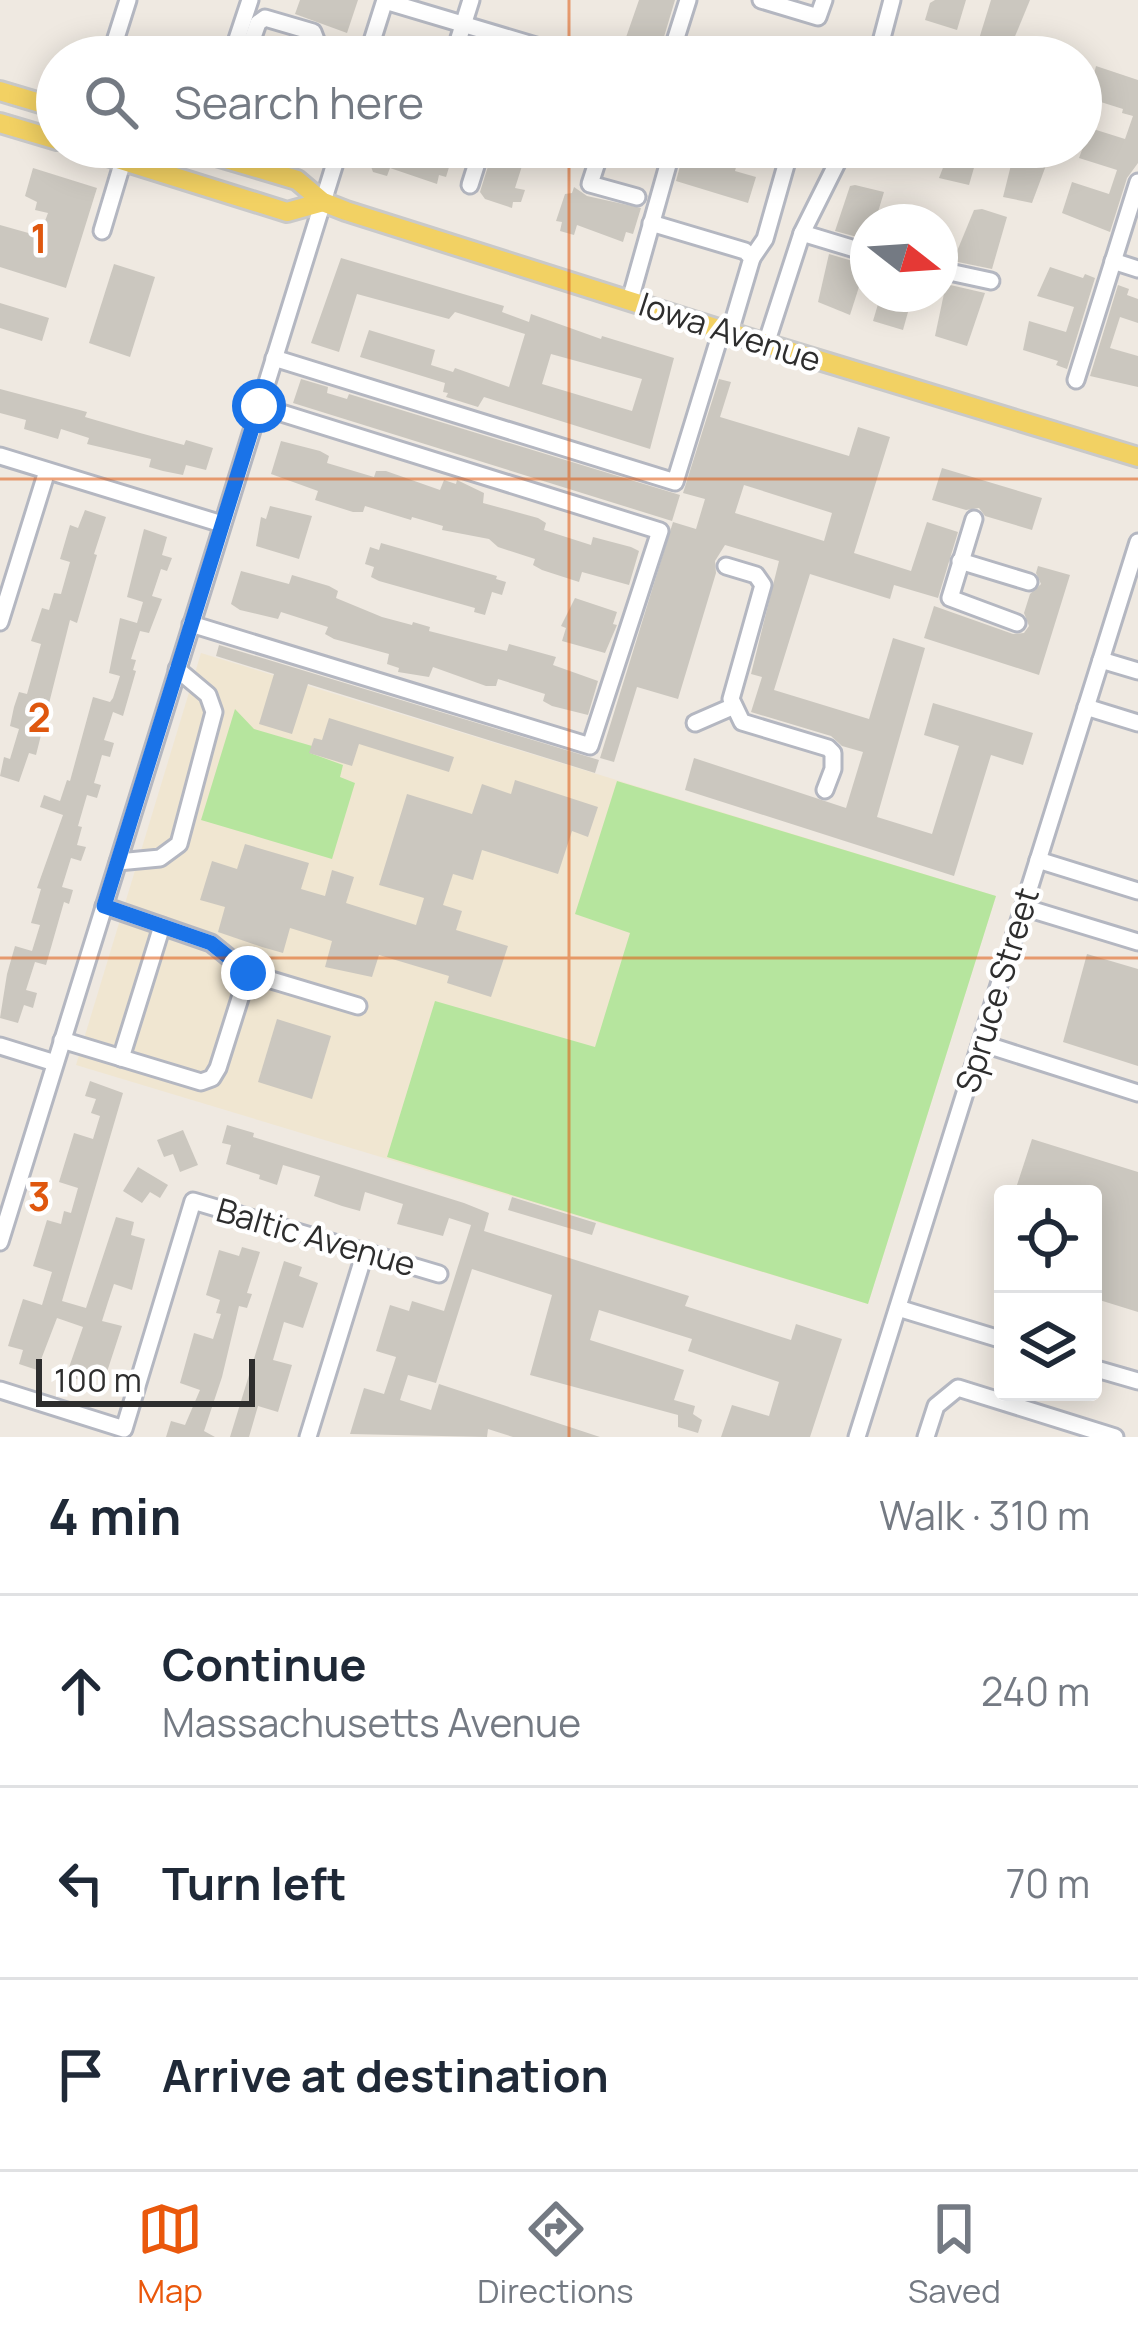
<!DOCTYPE html>
<html lang="en">
<head>
<meta charset="utf-8">
<style>
  body { margin:0; font-family:Manrope,sans-serif; background:#f6f6f7; color:#1f2937 }
  .controls { position:absolute; right:36px; bottom:36px; display:grid; overflow:hidden; border-radius:12px; box-shadow:0 6px 30px #0003 }
  .controls button { width:108px; height:108px; display:grid; place-items:center; padding:0; border:0; border-bottom:3px solid #e0e1e3; background:#fff; color:#1f2937; font:60px sans-serif }
  .compass { position:absolute; left:850px; top:204px; width:108px; height:108px; border-radius:50%; background:#fff; box-shadow:0 6px 30px #0003; rotate:107deg }
  .scale { position:absolute; left:36px; bottom:30px; width:219px; box-sizing:border-box; padding-left:12px; border:6px solid #2e2e2e; border-top:0; font-size:33px; line-height:42px; white-space:nowrap; color:#2e2e2e; -webkit-text-stroke:9px #fff; paint-order:stroke }
  .stop { position:absolute; width:36px; height:36px; margin:-27px; border:9px solid #1a73e8; border-radius:50%; background:#fff }
  .stop.end { background:#1a73e8; border-color:#fff; box-shadow:0 3px 12px #0008 }
  .list { margin:0; padding:0; list-style:none }
  h2 { display:flex; justify-content:space-between; align-items:center; height:156px; margin:0; padding:0 48px; font-size:51px }
  h2 small { font-size:39px; font-weight:400; color:#747a83 }
  .list li { display:grid; grid-template-columns:78px 1fr auto; gap:36px; align-items:center; box-sizing:border-box; height:192px; padding:0 48px; border-top:3px solid #e0e1e3 }
  .list b { display:block; font-size:45px; white-space:nowrap }
  .list p { margin:0; font-size:39px; white-space:nowrap; color:#747a83 }
  .list em { font-size:39px; font-style:normal; color:#747a83 }
  .icon { flex:none; width:66px; height:66px; fill:none; stroke:currentColor; stroke-width:2; stroke-linecap:round; stroke-linejoin:round }
  .map { position:relative; flex:none; width:1138px; height:1437px; overflow:hidden }
  .search { position:absolute; background:#fff; box-shadow:0 6px 30px #0003; left:36px; right:36px; top:36px; height:132px; display:flex; align-items:center; gap:30px; box-sizing:border-box; padding:0 42px; border-radius:66px; color:#747a83; font-size:45px }
  .sheet { height:732px; background:#fff }
  nav { display:flex; justify-content:space-around; align-items:center; box-sizing:border-box; height:168px; border-top:3px solid #e0e1e3; background:#fff; font-size:33px; color:#747a83 }
  nav a { display:grid; justify-items:center; gap:6px }
  nav .on { color:#ea580c }
  .map>svg:first-child { display:block }
</style>
</head>
<body>
<div class="map">
<svg width="1138" height="1437" viewBox="0 0 1138 1437">
  <rect width="100%" height="100%" fill="#efe9e1"/>
  <!-- education -->
  <path fill="#f0e6d1" d="M201,653L996,896L868,1304L76,1065Z"/>
  <!-- green -->
  <g fill="#b6e59e">
    <path d="M235,709L254,729L312,746L310,753L343,765L340,777L355,783L332,859L201,820Z"/>
    <path d="M617,781L996,896L868,1304L387,1157L435,1001L595,1047L630,933L575,914Z"/>
  </g>
  <!-- building -->
  <g fill="#cbc7bf" fill-rule="evenodd">
    <path d="M300,0H358L347,33L295,14Z"/>
    <path d="M639,0H675L658,57H617L604,53L608,41L623,46Z"/>
    <path d="M935,0H966L957,30L925,20L930,3Z"/>
    <path d="M991,0H1030L1011,46L979,39Z"/>
    <path d="M1096,66L1138,80V163L1127,178L1110,232L1062,213L1072,182L1109,194L1117,170L1079,158L1090,128L1125,139L1133,116L1122,113L1123,109L1088,98Z"/>
    <path d="M375,147H442L454,151L446,177L439,175L437,184L390,168L387,176L373,172L370,164Z"/>
    <path d="M494,147H528L515,188L525,190L521,202H513L512,208L485,199L480,192Z"/>
    <path d="M703,147H742L735,171L756,177L748,203L676,181L683,155L699,159Z"/>
    <path d="M951,147H980L969,185L939,178Z"/>
    <path d="M991,147H1036L1051,152L1032,203L1003,197L1013,157Z"/>
    <path d="M33,168L97,188L66,288L0,267V225L32,234L42,229L48,213L35,210L37,202L25,196Z"/>
    <path d="M855,185L884,192L875,222H868V240L835,231L850,186Z"/>
    <path d="M574,187L587,196L641,208L633,234L626,232L623,242L577,225L574,235L560,231L562,222L556,221L565,194L572,193Z"/>
    <path d="M982,209L1007,217L992,269L953,261L974,210Z"/>
    <path d="M829,254L866,265L850,315L818,302Z"/>
    <path d="M341,258L504,306L502,312L529,322L531,314L601,339L602,336L674,358L650,449L484,397L478,407L446,397L448,393L443,392L445,383L360,357L369,330L435,350L431,365L453,372L455,368L509,387L525,334L455,312L449,319L357,294L339,352L311,343ZM551,354L642,379L632,411L542,384Z"/>
    <path d="M114,264L155,277L130,357L89,343Z"/>
    <path d="M1050,267L1083,278L1085,274L1095,278L1067,369L1056,365L1058,361L1023,350L1029,321L1066,332L1067,329L1074,307L1037,296Z"/>
    <path d="M946,284L985,293L967,346L935,336Z"/>
    <path d="M1118,285L1129,289L1127,295L1138,299V323L1120,317L1110,348L1138,356V387L1090,376Z"/>
    <path d="M881,294H913L903,330L873,321Z"/>
    <path d="M0,303L49,318L42,341L0,328Z"/>
    <path d="M301,379L328,387L327,393L347,399L349,394L680,495L672,521L293,403Z"/>
    <path d="M719,379L731,382L720,417L849,456L858,427L890,437L854,553L911,571L927,522L958,532L938,598L894,585L890,599L810,574L774,690L869,719L893,638L925,648L877,817L932,834L959,746L924,735L933,703L1033,733L1023,765L991,755L954,876L685,790L694,758L846,808L863,752L842,746L831,736L751,712L762,677L751,674L779,561L725,545L715,561L716,573L678,699L637,687L614,762L600,758L673,522L696,529L705,499L683,493ZM744,485L832,513L824,541L735,513Z"/>
    <path d="M0,389L87,412L85,417L140,433L184,445L186,440L213,448L206,470L186,465L183,475L163,471L149,467L151,459L87,444L89,438L61,429L58,439L24,429L26,420L0,413Z"/>
    <path d="M281,441L320,451L329,456L327,463L374,477L376,471H386L440,490L444,480L456,484L457,480L484,493L483,503L538,518L546,523L544,530L591,545L593,537L631,547L639,551L629,585L582,572L579,582L542,570L533,565L535,559L498,547L489,539L442,530L443,526L412,517L411,520L365,506L363,512H353L315,500L318,491L271,474Z"/>
    <path d="M942,468L1042,498L1032,530L985,516L979,508L966,510L932,500Z"/>
    <path d="M270,506L312,516L299,559L256,546L261,517L266,519Z"/>
    <path d="M85,510L106,517L94,554L97,555L77,623L70,620L36,755L29,753L19,782L0,776L4,757L10,759L19,729L10,726L14,707L19,692L27,694L36,662L41,644L31,641L42,608L49,610L54,593L61,594L70,562L60,559L70,525L78,528Z"/>
    <path d="M144,529L167,537L162,555L172,558L167,571L161,569L152,596L162,599L149,633L140,631L131,659L136,660L133,670L136,671L123,716L113,712L104,740L114,743L110,757L102,755L94,783L101,785L97,798L87,795L78,826L82,827L77,845L86,847L81,861L71,858L62,887L73,890L69,904L64,902L46,965L35,962L26,990L37,993L33,1008L24,1005L18,1023L0,1018L7,974L15,946L32,951L40,925L31,923L41,889L37,888L63,815L40,807L44,795L60,801L67,780L70,781L93,697L110,702L113,698L120,676L109,673L120,618L137,623L143,602L127,597Z"/>
    <path d="M381,543L497,576L496,579L506,582L502,595L492,592L485,615L474,612L475,608L379,581L371,577L374,567L365,564L370,547L379,550Z"/>
    <path d="M1038,566L1070,575L1039,675L924,638L934,606L1013,634L1024,633L1029,626L1024,613L1030,594L1041,584L1036,573Z"/>
    <path d="M241,571L289,584L292,575L329,586L338,591L336,598L382,617L412,625L413,622L430,627L429,631L507,651L509,644L556,657L553,665L598,681L588,715L552,706L543,701L545,694L498,679L496,686H486L433,667L429,677L398,672L399,668L387,664L389,654L334,639L325,634L328,627L281,612L278,619L240,610L231,604Z"/>
    <path d="M575,598L617,612L613,624L617,625L605,653L562,641L566,628L561,626Z"/>
    <path d="M219,645L599,760L595,773L308,684L292,734L259,724L274,674L216,656Z"/>
    <path d="M329,718L454,757L449,772L359,744L352,766L309,753L314,738L322,740Z"/>
    <path d="M515,780L598,807L588,837L572,831L558,874L482,850L473,880L453,874L443,905L462,911L456,930L508,946L491,997L447,983L449,976L379,955L372,977L325,967L332,941L290,928L283,953L262,947L218,932L225,907L200,900L212,861L237,869L245,844L309,863L301,889L325,896L332,870L354,877L346,903L416,925L424,898L379,885L407,794L472,814L482,784L511,794Z"/>
    <path d="M1087,954L1138,969V1066L1063,1042Z"/>
    <path d="M277,1019L331,1036L312,1099L258,1082Z"/>
    <path d="M90,1081L123,1093L62,1301L86,1308L116,1217L134,1222L131,1235L145,1239L132,1290L114,1284L108,1302L102,1321L122,1326L105,1378L86,1372L84,1381L66,1376L83,1327L57,1318L37,1370L19,1364L23,1350L8,1346L23,1299L42,1305L52,1272L33,1266L47,1220L61,1224L64,1211L71,1213L78,1188L59,1182L74,1133L93,1139L100,1116L91,1113L96,1099L85,1096Z"/>
    <path d="M227,1125L254,1133L253,1137L464,1203L489,1213L484,1231L689,1296L685,1306L791,1340L796,1324L842,1339L810,1437H721L732,1405L769,1416L779,1382L688,1351L692,1339L599,1310L590,1340L684,1370L674,1400L695,1406L693,1414L702,1420L698,1433L678,1427V1415L530,1375L552,1295L472,1269L436,1383L408,1375L400,1400L431,1410L439,1384L600,1437H513L488,1429L487,1437L350,1434L364,1388L384,1394L387,1385L396,1357L376,1351L390,1305L409,1311L412,1301L444,1311L471,1225L449,1218L443,1236L397,1224L403,1204L365,1192L360,1211L342,1206L314,1196L320,1176L283,1165L277,1185L259,1179L260,1175L226,1164L231,1145L222,1143Z"/>
    <path d="M183,1130L198,1165L180,1172L173,1154L164,1157L157,1140Z"/>
    <path d="M1032,1139L1138,1172V1312L1093,1298V1194H1014Z"/>
    <path d="M138,1167L168,1185L160,1198L150,1192L142,1203L123,1191Z"/>
    <path d="M512,1197L596,1223L592,1235L508,1210Z"/>
    <path d="M242,1247L260,1252L247,1293L252,1294L247,1308L239,1306L222,1377L204,1431L215,1437H166L171,1421L185,1425L200,1390L180,1383L194,1333L213,1339L221,1314L216,1313L220,1300L206,1295L219,1250L239,1256Z"/>
    <path d="M284,1261L302,1267L299,1276L318,1283L303,1328L284,1322L273,1360L292,1365L278,1412L258,1406L249,1437H230Z"/>
  </g>
  <g fill="none" stroke-linecap="round" stroke-linejoin="round">
    <defs>
      <g id="minor">
        <path d="M761,0L818,17L824,0"/>
        <path d="M385,1L573,57"/>
        <path d="M110,57L128,0"/>
        <path d="M231,57L250,0"/>
        <path d="M246,57L258,23L265,18L313,32L319,48"/>
        <path d="M367,57L385,0"/>
        <path d="M453,57L471,0"/>
        <path d="M670,57L688,0"/>
        <path d="M877,57L892,0"/>
        <path d="M602,147L590,184L637,197"/>
        <path d="M470,185L482,147"/>
        <path d="M651,223L745,251L752,258L730,332"/>
        <path d="M102,231L123,161"/>
        <path d="M802,233L868,253"/>
        <path d="M752,258L765,239L786,165"/>
        <path d="M1113,261L1138,269"/>
        <path d="M940,270L991,281"/>
        <path d="M630,300L673,147"/>
        <path d="M766,344L802,233L845,147"/>
        <path d="M274,358L675,482L722,329"/>
        <path d="M1076,380L1138,182"/>
        <path d="M0,456L222,524"/>
        <path d="M974,519L950,598L1017,623"/>
        <path d="M960,561L1029,582"/>
        <path d="M726,566L756,575L763,585L731,699L742,722L828,748L833,753V769L825,790"/>
        <path d="M0,622L47,471"/>
        <path d="M191,624L590,746L660,531L259,406"/>
        <path d="M1101,660L1138,671"/>
        <path d="M1086,707L1138,723"/>
        <path d="M695,723L734,706"/>
        <path d="M1038,860L1138,891"/>
        <path d="M118,862L160,858L179,844L214,712L208,695L177,669"/>
        <path d="M104,906L211,943L248,973L358,1006"/>
        <path d="M1023,907L1138,942"/>
        <path d="M62,1040L201,1082L212,1078L218,1068L248,973"/>
        <path d="M981,1043L1138,1093"/>
        <path d="M0,1046L55,1063"/>
        <path d="M121,1058L162,926"/>
        <path d="M0,1242L340,147"/>
        <path d="M898,1308L1003,1340"/>
        <path d="M1093,1368L1138,1381"/>
        <path d="M0,1390L124,1429L193,1201L439,1274"/>
        <path d="M308,1437L365,1252"/>
        <path d="M857,1437L1138,542"/>
        <path d="M926,1437L936,1406L958,1388L1115,1437"/>
      </g>
      <g id="major">
        <path d="M0,91L57,108"/>
        <path d="M0,123L57,140"/>
        <path d="M79,147L287,212L323,202"/>
        <path d="M186,147L297,180L323,202L346,211L766,344L1138,457"/>
      </g>
    </defs>
    <!-- minor casing -->
    <use href="#minor" stroke="#b4b7c1" stroke-width="21"/>
    <!-- major casing -->
    <use href="#major" stroke="#c9c9c9" stroke-width="24"/>
    <!-- minor -->
    <use href="#minor" stroke="#fff" stroke-width="15"/>
    <!-- major -->
    <use href="#major" stroke="#f2d163" stroke-width="18"/>
  </g>
  <g fill="none" stroke-linecap="round" stroke-linejoin="round">
    <!-- route -->
    <path stroke="#1a73e8" stroke-width="15" d="M248,973L211,943L104,906L259,406"/>
  </g>
  <!-- grid -->
  <path fill="none" stroke="#df570e" stroke-width="3" stroke-opacity="0.55" d="M569,0V57M569,147V1437M0,479H1138M0,958H1138"/>
  <g text-anchor="middle" stroke-width="9" stroke-linejoin="round" paint-order="stroke">
    <!-- street labels -->
    <g font-size="33" fill="#2e2e2e" stroke="#fff">
      <text transform="translate(730 332) rotate(18)" y="12">Iowa Avenue</text>
      <text transform="translate(997 990) rotate(-73)" y="12">Spruce Street</text>
      <text transform="translate(316 1237) rotate(16)" y="12">Baltic Avenue</text>
    </g>
  </g>
  <g font-size="39" text-anchor="middle" font-weight="bold" fill="#df570e" stroke="#fff" stroke-width="9" stroke-linejoin="round" paint-order="stroke">
    <text x="39" y="253">1</text>
    <text x="39" y="732">2</text>
    <text x="39" y="1211">3</text>
  </g>
</svg>
<div class="controls">
<button><svg class="icon" aria-label="locate" viewBox="0 0 24 24"><circle cx="12" cy="12" r="6"/><path d="M12 2v4M12 18v4M2 12h4M18 12h4"/></svg></button>
<button><svg class="icon" aria-label="layers" viewBox="0 0 24 24"><path d="M12 4l9 5-9 5-9-5zM3 14l9 5 9-5"/></svg></button>
</div>
<svg class="compass" viewBox="-18 -18 36 36"><path d="M0-13l5 13h-10z" fill="#e53935"/><path d="M0 13l5-13h-10z" fill="#747a83"/></svg>
<div class="scale">100 m</div>
<div class="stop" style="left:259px;top:406px"></div>
<div class="stop end" style="left:248px;top:973px"></div>
<div class="search"><svg class="icon" aria-label="search" viewBox="0 0 24 24"><circle cx="10" cy="10" r="6"/><path d="M15 15l6 6"/></svg>Search here</div>
</div>
<section class="sheet">
<h2>4 min<small>Walk · 310 m</small></h2>
<ul class="list">
<li><svg class="icon" aria-label="ahead" viewBox="0 0 24 24"><path d="M12 20V5M6 11l6-6 6 6"/></svg><div><b>Continue</b><p>Massachusetts Avenue</p></div><em>240 m</em></li>
<li><svg class="icon" aria-label="left" viewBox="0 0 24 24"><path d="M17 20v-9H6M10 6l-5 5 5 5"/></svg><div><b>Turn left</b></div><em>70 m</em></li>
<li><svg class="icon" aria-label="arrive" viewBox="0 0 24 24"><path d="M6 21V4h12l-3 4 3 4H6"/></svg><div><b>Arrive at destination</b></div></li>
</ul>
</section>
<nav>
<a class="on"><svg class="icon" aria-label="map" viewBox="0 0 24 24"><path d="M3 6l6-2 6 2 6-2v14l-6 2-6-2-6 2zM9 4v14M15 6v14"/></svg>Map</a>
<a><svg class="icon" aria-label="directions" viewBox="0 0 24 24"><path d="M12 3l9 9-9 9-9-9zM9 14v-3h6M13 9l2 2-2 2"/></svg>Directions</a>
<a><svg class="icon" aria-label="saved" viewBox="0 0 24 24"><path d="M7 4h10v16l-5-4-5 4z"/></svg>Saved</a>
</nav>
</body>
</html>
